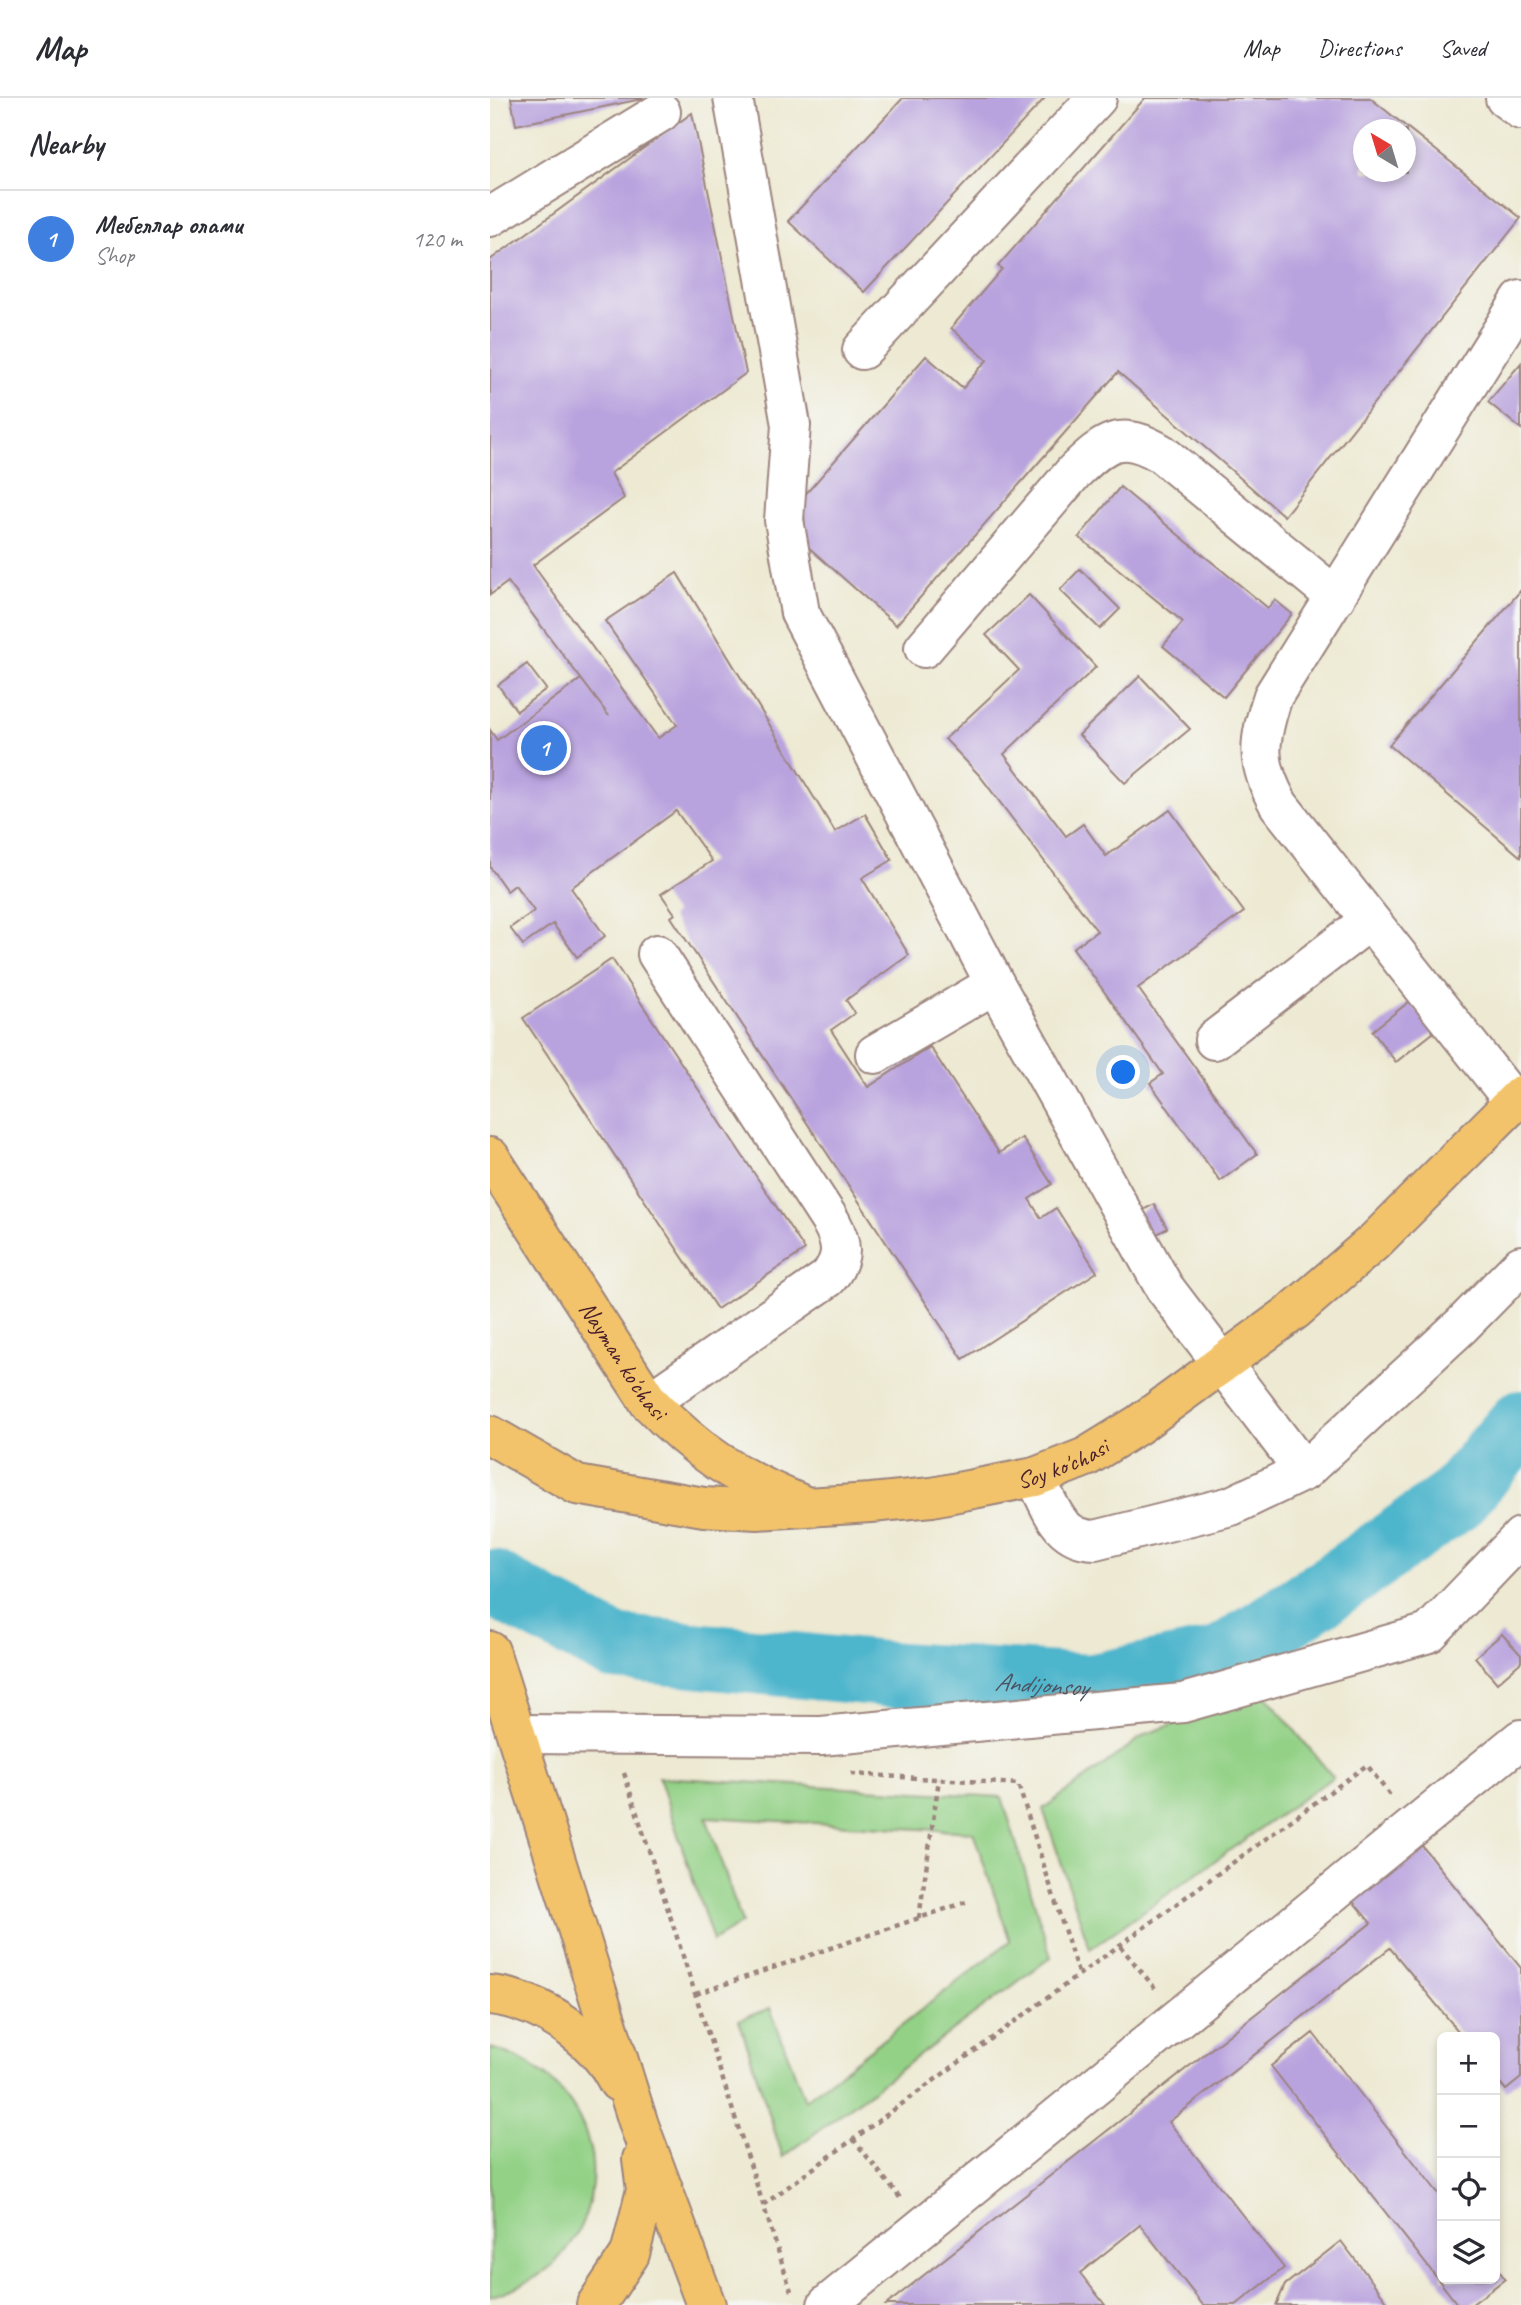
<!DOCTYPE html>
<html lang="en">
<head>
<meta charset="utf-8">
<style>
  body { margin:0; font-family:Caveat,sans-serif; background:#f7f7f7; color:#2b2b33 }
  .controls { position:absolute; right:21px; bottom:21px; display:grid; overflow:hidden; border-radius:10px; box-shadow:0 4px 10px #0003 }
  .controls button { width:63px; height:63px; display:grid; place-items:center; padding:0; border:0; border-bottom:2px solid #e1e1e2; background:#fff; color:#2b2b33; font:35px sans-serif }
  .compass { position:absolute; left:863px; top:21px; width:63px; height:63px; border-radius:50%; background:#fff; box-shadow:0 4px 10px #0003; rotate:322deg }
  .you { position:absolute; left:634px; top:975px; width:24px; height:24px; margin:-18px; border:5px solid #fff; border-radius:50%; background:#1a73e8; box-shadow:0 0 0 10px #1a73e833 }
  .badge { display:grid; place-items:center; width:46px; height:46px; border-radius:50%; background:#c8321e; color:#fff; font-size:23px; font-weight:700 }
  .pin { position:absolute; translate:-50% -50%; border:4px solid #fff; box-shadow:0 2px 7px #0006 }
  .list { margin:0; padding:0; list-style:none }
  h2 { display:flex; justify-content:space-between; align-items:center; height:91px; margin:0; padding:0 28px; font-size:30px }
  h2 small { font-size:23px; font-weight:400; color:#7c7c81 }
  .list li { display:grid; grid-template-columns:46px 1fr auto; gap:21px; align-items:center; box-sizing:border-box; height:98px; padding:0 28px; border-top:2px solid #e1e1e2 }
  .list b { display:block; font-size:26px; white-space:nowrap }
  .list p { margin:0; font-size:23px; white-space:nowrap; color:#7c7c81 }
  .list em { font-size:23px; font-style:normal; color:#7c7c81 }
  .icon { flex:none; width:38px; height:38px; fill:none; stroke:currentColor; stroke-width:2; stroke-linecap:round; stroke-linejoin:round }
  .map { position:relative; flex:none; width:1031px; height:2207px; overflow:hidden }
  header { display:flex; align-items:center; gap:42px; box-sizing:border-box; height:98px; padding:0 35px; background:#fff; border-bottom:2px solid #e1e1e2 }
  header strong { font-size:33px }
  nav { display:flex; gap:38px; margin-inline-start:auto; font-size:24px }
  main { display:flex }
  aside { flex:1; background:#fff }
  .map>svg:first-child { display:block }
</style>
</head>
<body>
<header>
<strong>Map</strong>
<nav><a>Map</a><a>Directions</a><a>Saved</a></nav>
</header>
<main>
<aside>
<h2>Nearby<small></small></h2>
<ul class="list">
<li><span class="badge" style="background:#3f7fe0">1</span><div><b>Мебеллар олами</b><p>Shop</p></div><em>120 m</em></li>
</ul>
</aside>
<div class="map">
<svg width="1031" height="2207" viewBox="0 0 1031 2207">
  <rect width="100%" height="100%" fill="#f6f6f2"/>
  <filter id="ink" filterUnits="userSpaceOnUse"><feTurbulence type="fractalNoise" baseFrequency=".0143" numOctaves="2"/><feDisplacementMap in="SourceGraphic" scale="14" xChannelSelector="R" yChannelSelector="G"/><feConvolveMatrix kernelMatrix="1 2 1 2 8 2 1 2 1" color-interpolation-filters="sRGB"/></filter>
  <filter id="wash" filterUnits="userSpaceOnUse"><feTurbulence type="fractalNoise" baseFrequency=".00686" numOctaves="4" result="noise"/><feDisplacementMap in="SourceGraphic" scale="28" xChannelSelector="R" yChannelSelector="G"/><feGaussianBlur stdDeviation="1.57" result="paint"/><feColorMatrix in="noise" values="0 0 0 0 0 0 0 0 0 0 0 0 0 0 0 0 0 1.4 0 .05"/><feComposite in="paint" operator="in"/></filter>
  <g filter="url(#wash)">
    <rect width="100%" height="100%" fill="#ede9d2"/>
    <!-- green -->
    <g fill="#93d186" stroke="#6e7858" stroke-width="2">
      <path d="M774,1595L843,1679L600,1851L553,1711L656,1636Z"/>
      <path d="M169,1679L512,1699L561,1859L293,2059L249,1922L280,1910L315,2002L520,1843L483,1734L216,1719L252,1825L223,1843Z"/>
      <path d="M0,1950C95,1974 137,2084 69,2160C51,2181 25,2190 0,2199Z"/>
    </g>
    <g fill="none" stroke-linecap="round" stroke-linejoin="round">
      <!-- river -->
      <path stroke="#4eb5cc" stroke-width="66" id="s1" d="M0,1484L123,1549L394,1576L599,1589L730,1562L843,1488L965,1402L1031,1325"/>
    </g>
    <g id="blocks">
      <!-- building -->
      <g fill="#b9a3de" fill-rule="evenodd">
        <path d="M21,0H152V1L26,27Z"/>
        <path d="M413,0H555L374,194L298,123Z"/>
        <path d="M655,0H880L1031,120L794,418L628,274L406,527L316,447L313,399L436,258L473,290L497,262L461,230L512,171L508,168ZM874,32H916V74H874Z"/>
        <path d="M202,15L256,275L121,375L134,400L43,467L168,640L187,627L115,523L187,475L345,734L375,716L402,762L372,780L419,857L356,902L365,915L341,932L378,989L440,949L509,1055L532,1040L562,1086L539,1101L551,1120L566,1110L607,1174L473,1261L181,819L185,816L171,796L222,763L186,713L81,790L115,838L87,859L63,826L33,847L20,830L44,813L25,787L17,793L0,769V632L7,642L91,581L119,618L18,484L0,497V162Z"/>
        <path d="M1031,265V331L998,304Z"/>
        <path d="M630,389L778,510L785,502L802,516L734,599L673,548L693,524L589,439Z"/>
        <path d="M590,471L630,511L610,531L570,492Z"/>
        <path d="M1031,492V759L899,647Z"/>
        <path d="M539,497L606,569L514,656L576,738L593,726L616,758L680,712L754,814L648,890L767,1056L730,1083L660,985L673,976L583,850L607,833L490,678L455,641L529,572L496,537Z"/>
        <path d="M37,566L56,591L27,613L8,587Z"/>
        <path d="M650,578L700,631L635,685L589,637Z"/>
        <path d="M122,861L315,1152L227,1211L33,920Z"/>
        <path d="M920,903L944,934L906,964L882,933Z"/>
        <path d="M664,1106L677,1130L657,1142L644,1117Z"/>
        <path d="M1012,1536L1031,1557V1564L1007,1585L985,1559Z"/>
        <path d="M924,1738L1031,1870V1980L1016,1992L1005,1979V1939H973L900,1850L679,2024L794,2170L746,2207H713L650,2127L590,2175L615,2207H396L881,1825L855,1794Z"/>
        <path d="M823,1935L952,2100V2181H1005V2167L1015,2181L981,2207H968L781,1968Z"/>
        <path d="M851,2143L900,2207H786L795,2187Z"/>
      </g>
    </g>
  </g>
  <g filter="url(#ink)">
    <use href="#blocks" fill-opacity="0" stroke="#9c847e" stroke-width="2"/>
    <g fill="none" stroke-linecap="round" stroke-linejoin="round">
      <defs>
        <g id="minor">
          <path d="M243,0L301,327L294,422L310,515L505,886L674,1189L814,1373"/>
          <path d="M1015,0L1031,12"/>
          <path d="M0,119L171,14"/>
          <path d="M372,252L607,0"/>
          <path d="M434,550L584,374C616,343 631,331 672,356L846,499"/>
          <path d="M724,942L879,823"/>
          <path d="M385,956L505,886"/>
          <path d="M1024,1004L789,707C765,664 768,644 783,598L1031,202"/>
          <path d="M159,1304L338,1180C354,1160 353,1146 341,1124L167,856"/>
          <path d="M545,1379C561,1408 567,1441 605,1442L741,1408L814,1373L971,1228L1031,1167"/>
          <path d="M28,1636L331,1638L693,1605L939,1535L1031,1439"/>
          <path d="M337,2207L1031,1641"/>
        </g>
        <g id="major">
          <path id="s2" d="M0,1059L159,1304C205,1352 247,1380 309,1405"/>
          <path id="s3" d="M0,1337L87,1387L214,1409L267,1412L381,1405L442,1399L545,1379L596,1359L648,1327L804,1213L885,1143L1031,997"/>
          <path d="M0,1553L149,2027L216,2207"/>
          <path d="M0,1897C49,1902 106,1939 128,1984"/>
          <path d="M106,2207L140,2156L156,2092L152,2061"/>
        </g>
      </defs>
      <!-- minor casing -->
      <use href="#minor" stroke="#9c847e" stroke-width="42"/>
      <!-- major casing -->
      <use href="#major" stroke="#9c847e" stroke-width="42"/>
      <!-- path -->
      <g stroke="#9c847e" stroke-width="4.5" stroke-dasharray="5 5" stroke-linecap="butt">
        <path d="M134,1675L301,2193"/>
        <path d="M361,1676L528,1686L589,1878"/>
        <path d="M429,1820L449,1681"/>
        <path d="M630,1848L665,1890"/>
        <path d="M206,1896L479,1803"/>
        <path d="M363,2041L411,2101"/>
        <path d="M273,2107L877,1667L901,1699"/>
      </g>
      <!-- minor -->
      <use href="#minor" stroke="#fff" stroke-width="38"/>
      <!-- major -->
      <use href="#major" stroke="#f2c36a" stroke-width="38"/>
    </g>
  </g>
  <g text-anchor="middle" stroke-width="7" stroke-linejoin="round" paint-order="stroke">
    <!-- street labels -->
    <g font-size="24" fill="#4a1f2b" stroke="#f6f6f2">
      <text dy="8" stroke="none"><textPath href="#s2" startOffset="243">Nayman ko'chasi</textPath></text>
      <text dy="8" stroke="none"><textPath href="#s3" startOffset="593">Soy ko'chasi</textPath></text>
    </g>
    <!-- water labels -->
    <g font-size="26" font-style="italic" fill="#4b5463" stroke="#f6f6f2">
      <text dy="9" stroke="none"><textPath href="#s1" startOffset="569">Andijonsoy</textPath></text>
    </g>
  </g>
</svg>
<div class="controls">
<button>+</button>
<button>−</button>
<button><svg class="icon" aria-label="locate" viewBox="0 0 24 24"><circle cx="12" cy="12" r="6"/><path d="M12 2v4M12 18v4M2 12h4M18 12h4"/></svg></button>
<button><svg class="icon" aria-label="layers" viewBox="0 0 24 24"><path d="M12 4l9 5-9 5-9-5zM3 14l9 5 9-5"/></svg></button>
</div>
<svg class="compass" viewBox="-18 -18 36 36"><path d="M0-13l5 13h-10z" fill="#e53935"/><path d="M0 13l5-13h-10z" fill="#7c7c81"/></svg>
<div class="you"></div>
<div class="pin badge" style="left:54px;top:650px;background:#3f7fe0">1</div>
</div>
</main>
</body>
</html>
